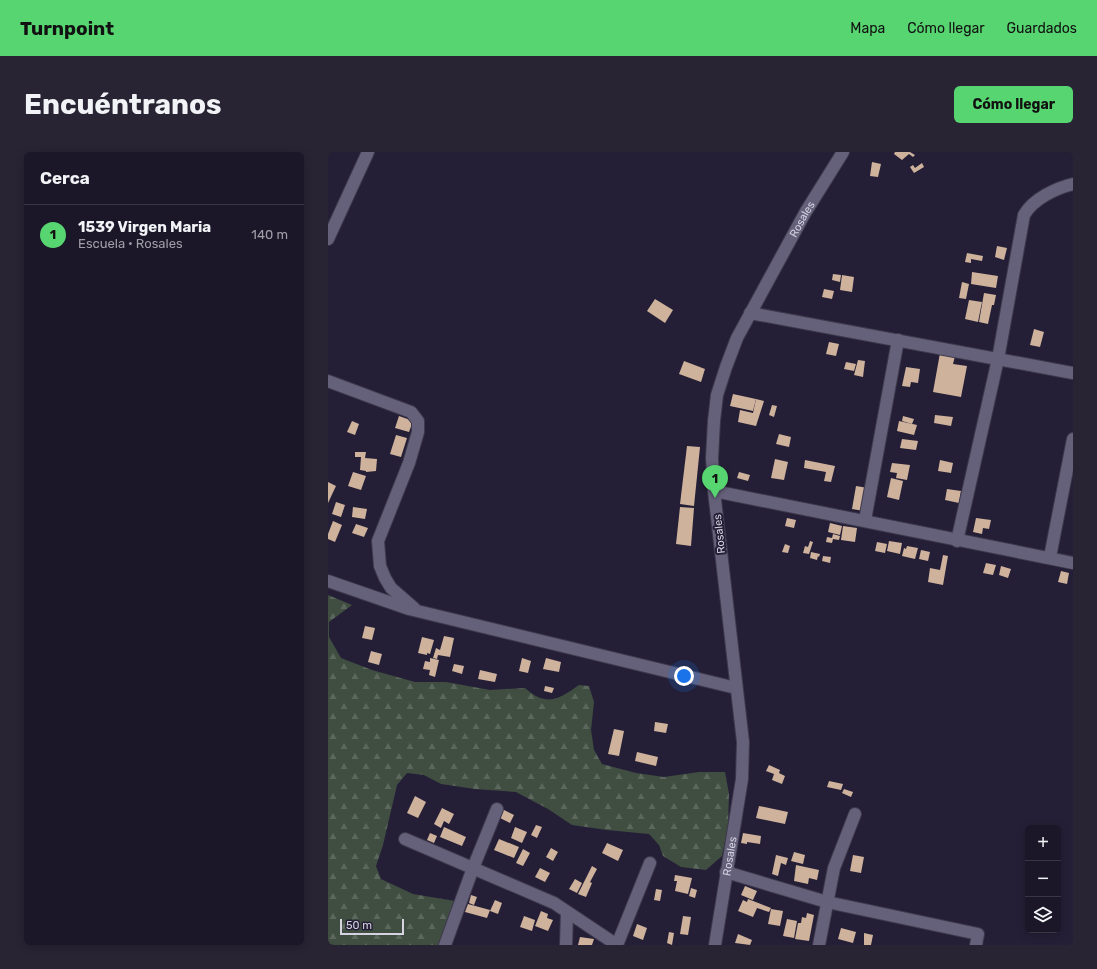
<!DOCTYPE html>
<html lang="es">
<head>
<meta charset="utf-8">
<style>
  body { margin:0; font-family:Rubik,sans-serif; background:#282434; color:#f1f3f6 }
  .controls { position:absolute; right:12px; bottom:12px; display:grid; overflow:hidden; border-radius:6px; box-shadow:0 2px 10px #0003 }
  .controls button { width:36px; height:36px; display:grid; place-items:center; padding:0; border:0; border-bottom:1px solid #393645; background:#1b1728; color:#f1f3f6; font:20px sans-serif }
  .scale { position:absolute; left:12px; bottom:10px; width:64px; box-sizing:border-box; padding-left:4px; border:2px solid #d5d3e2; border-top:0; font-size:11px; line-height:14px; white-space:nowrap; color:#d5d3e2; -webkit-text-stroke:3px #241f36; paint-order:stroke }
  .you { position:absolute; left:356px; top:524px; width:14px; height:14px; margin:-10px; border:3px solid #fff; border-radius:50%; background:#1a73e8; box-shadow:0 0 0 6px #1a73e833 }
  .badge { display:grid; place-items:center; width:26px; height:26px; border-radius:50%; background:#57d570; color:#111; font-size:13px; font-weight:700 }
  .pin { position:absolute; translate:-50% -33px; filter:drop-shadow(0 1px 2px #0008) }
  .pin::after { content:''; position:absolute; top:21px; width:14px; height:12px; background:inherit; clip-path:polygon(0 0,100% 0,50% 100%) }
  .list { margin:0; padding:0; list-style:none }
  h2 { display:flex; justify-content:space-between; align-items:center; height:52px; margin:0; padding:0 16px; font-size:17px }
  h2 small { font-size:13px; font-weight:400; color:#a09fa8 }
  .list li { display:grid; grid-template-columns:26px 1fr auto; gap:12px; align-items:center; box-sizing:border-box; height:60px; padding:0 16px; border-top:1px solid #393645 }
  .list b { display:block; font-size:15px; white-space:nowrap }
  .list p { margin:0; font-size:13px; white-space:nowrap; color:#a09fa8 }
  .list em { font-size:13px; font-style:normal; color:#a09fa8 }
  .icon { flex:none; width:22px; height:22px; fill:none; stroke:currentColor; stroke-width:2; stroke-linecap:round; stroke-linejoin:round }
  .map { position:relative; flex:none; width:745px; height:793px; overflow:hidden; border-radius:6px }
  header { display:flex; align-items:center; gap:24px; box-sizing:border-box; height:56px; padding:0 20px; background:#57d570; color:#111 }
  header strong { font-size:19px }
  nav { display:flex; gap:22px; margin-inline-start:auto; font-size:14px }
  .intro { display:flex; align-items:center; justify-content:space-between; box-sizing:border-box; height:96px; padding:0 24px }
  h1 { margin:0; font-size:28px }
  .button { padding:10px 18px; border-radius:6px; background:#57d570; color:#111; font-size:14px; font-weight:700 }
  main { display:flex; gap:24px; padding:0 24px }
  aside { flex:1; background:#1b1728; border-radius:6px; box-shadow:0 2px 10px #0003 }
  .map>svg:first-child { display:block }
</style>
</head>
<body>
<header>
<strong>Turnpoint</strong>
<nav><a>Mapa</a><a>Cómo llegar</a><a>Guardados</a></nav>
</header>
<div class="intro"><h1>Encuéntranos</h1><a class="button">Cómo llegar</a></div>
<main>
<aside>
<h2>Cerca<small></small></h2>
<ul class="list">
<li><span class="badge">1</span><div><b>1539 Virgen Maria</b><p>Escuela · Rosales</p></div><em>140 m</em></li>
</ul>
</aside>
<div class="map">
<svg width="745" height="793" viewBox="0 0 745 793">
  <defs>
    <pattern id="forest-firs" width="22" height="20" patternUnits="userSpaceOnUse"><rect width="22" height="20" fill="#404e41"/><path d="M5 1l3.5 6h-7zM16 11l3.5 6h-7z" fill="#5b675c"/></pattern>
  </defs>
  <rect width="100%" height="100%" fill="#241f36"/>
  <!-- forest -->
  <path fill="url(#forest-firs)" d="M0,443L24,453L1,470V485L13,506L44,518L87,530H118L162,538L197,536C218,555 230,548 251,533L261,534L266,550L263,578L266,598L274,612L308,621L336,625L371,620H397L401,642L400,675L394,704L378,718L353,715L335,704L331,693L321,682L279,678L244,673L220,657L188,640L147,637L113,632L96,623L79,621L69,633L55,693L48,714L53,727L85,742L127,749L111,793H0Z"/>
  <!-- building -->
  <g fill="#ceb29c">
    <path d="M567,0H582L587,3L585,5L581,2L574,8L566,2Z"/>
    <path d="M544,10L553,12L550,25L542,24Z"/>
    <path d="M594,11L596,15L586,21L582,15L585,13L587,16Z"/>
    <path d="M669,94L679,96L676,108L667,105Z"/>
    <path d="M639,101L655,104L654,109L643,107V111L637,110Z"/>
    <path d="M644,120L670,124L668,136L643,132Z"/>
    <path d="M505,122L513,123L512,130L504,128Z"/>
    <path d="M514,123L526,125L524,140L512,138Z"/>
    <path d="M634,130L641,132L638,147L631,146Z"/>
    <path d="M496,137L506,139L504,147L494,145Z"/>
    <path d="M656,141L668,143L666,153H664L660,172L651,170Z"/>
    <path d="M327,147L345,158L337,171L319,159Z"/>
    <path d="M641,148L654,150L650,170L637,167Z"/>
    <path d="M706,177L716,180L712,195L702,193Z"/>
    <path d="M501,190L511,192L508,204L498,202Z"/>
    <path d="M612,201L627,204L625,212L639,214L633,245L605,240Z"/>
    <path d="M530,208L537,209L535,225L526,223Z"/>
    <path d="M356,209L377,217L373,230L351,222Z"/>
    <path d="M518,210L528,212L526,219L516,217Z"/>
    <path d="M578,215L592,217L590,231L583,230L582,235L574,234Z"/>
    <path d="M405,242L428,247L425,259L402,254Z"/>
    <path d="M428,247L436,249L428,274L410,270L412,258L425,261Z"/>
    <path d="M444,253L449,254L446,265L441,263Z"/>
    <path d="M607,263L625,265L623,274L606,271Z"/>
    <path d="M71,264L85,269L81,280L67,276Z"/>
    <path d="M575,264L586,267L584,272L574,269Z"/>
    <path d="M24,269L31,272L27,283L19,280Z"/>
    <path d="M571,269L589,273L586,283L569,279Z"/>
    <path d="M451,282L463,285L461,295L448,292Z"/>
    <path d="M68,283L79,286L73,305L62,302Z"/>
    <path d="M574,287L590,289L588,298L572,296Z"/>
    <path d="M359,294L372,295L366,354L352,352Z"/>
    <path d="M27,300H38L37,306L49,307L48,319L38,320V319L32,318L33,305H27Z"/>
    <path d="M447,307L460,310L456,328L443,326Z"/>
    <path d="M477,308L507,314L503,330L496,329L498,320L476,316Z"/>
    <path d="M612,308L625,311L623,321L610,319Z"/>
    <path d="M564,311L582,313L579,328L568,326L569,321L562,320Z"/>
    <path d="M25,320L38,324L33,338L20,334Z"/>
    <path d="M411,320L422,323L420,329L409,326Z"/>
    <path d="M563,326L575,329L571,348L559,345Z"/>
    <path d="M0,330L8,334L0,351Z"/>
    <path d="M528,334L540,336L536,359L524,357Z"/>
    <path d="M619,337L633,339L631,351L617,348Z"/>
    <path d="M8,350L17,353L13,365L4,362Z"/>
    <path d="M25,355L39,357L37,367L24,365Z"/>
    <path d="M352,355L366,356L363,394L348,392Z"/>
    <path d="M459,366L468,368L466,376L457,374Z"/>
    <path d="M648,366L663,368L661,377L655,376L654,382L645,380Z"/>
    <path d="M5,369L14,373L7,390L0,387V382Z"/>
    <path d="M502,371L514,374L512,383L500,380Z"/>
    <path d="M28,372L40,376L36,385L24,381Z"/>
    <path d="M515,374L529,376L527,390L513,388Z"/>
    <path d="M505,382L512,384L511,388L505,387L504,391L498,390L499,385L504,386Z"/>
    <path d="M482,389L485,390L481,402L475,401L477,394L480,395Z"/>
    <path d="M561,389L574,391L572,402L559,399Z"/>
    <path d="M549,390L559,392L557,401L547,399Z"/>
    <path d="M457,392L462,394L460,401L454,400Z"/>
    <path d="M579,394L590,396L587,407L574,404L576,396L578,397Z"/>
    <path d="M593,398L602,400L600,409L591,407Z"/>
    <path d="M483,400L492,402L491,405L490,404L489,408L482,406Z"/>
    <path d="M615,403L620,404L615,433L600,430L602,416L612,418Z"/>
    <path d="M495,404L503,405L502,411L494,409Z"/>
    <path d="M658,411L668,413L665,423L655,421Z"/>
    <path d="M673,414L683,417L680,426L671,423Z"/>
    <path d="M733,419L741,421L739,432L730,430Z"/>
    <path d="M37,474L47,476L44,488L34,486Z"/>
    <path d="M116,484L126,486L122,505L110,503L109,507L105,506L108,496L112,498Z"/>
    <path d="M94,485L106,488L102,502L99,501V503L90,501Z"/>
    <path d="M43,499L54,502L51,513L40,510Z"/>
    <path d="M102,506L111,508L107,525L101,523L102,518L95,517L97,509L102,510Z"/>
    <path d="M194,506L203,509L200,521L191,519Z"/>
    <path d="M218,506L233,510L231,520L215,517Z"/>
    <path d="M126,512L136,514L134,522L124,519Z"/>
    <path d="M152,518L169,522L167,530L150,527Z"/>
    <path d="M217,534L226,536L224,541L216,539Z"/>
    <path d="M327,570L340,572L338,581L326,579Z"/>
    <path d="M286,577L296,579L291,604L280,602Z"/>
    <path d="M309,600L330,605L328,614L307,609Z"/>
    <path d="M441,613L452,618L451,621L457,624L454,632L444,628L446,622L438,619Z"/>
    <path d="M501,629L515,632L513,638L499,635Z"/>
    <path d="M516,637L525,640L523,645L514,641Z"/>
    <path d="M87,644L98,650L90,666L79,661Z"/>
    <path d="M431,654L460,660L457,672L428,666Z"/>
    <path d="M114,656L126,662L121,672L116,669L113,676L106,672Z"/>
    <path d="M174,657L186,663L182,671L170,665Z"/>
    <path d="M208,673L214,675L209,686L203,683Z"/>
    <path d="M116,675L138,685L134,694L112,685Z"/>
    <path d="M187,675L199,680L194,691L183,686Z"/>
    <path d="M102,681L109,684L106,691L99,688Z"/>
    <path d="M415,681L433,684L432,692L419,690V692L413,691Z"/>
    <path d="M171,687L191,695L186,706L166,698Z"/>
    <path d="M279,691L295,698L290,709L274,701Z"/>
    <path d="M223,696L230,700L225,709L218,705Z"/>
    <path d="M195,697L202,701L195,714L188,711Z"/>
    <path d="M466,700L477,703L475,712L463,709Z"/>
    <path d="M448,703L460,706L458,713L453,711L450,724L444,722Z"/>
    <path d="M525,703L536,705L533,721L522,719Z"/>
    <path d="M468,713L491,718L489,728L481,726L480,732L466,729Z"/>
    <path d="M264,714L269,717L262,730L264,731L258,745L250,742Z"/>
    <path d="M212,716L222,721L217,730L207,725Z"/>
    <path d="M347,723L364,726L360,742L347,739L349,729H346Z"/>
    <path d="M247,727L254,731L249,741L241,737Z"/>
    <path d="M417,734L429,739L425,748L413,743Z"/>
    <path d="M363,736L369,738L367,746L361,744Z"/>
    <path d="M328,737L334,738L332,749L326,748Z"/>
    <path d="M143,743L149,745L146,753L141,751Z"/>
    <path d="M420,747L443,756L441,760L429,756L425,765L410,759L415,748L419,750Z"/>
    <path d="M167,748L174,751L170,762L162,759Z"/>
    <path d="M140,752L162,758L159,766L137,760Z"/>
    <path d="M443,757L455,759L452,774L440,772Z"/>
    <path d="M213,759L220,762L219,766L225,768L220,779L207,774Z"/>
    <path d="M479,761L486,763L481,789L467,787L470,771H473L474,765L478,766Z"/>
    <path d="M196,764L207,768L204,779L192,775Z"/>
    <path d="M355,764L363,765L360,783L352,782Z"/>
    <path d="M459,767L469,769L466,786L455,784Z"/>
    <path d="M309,772L319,776L315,788L305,784Z"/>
    <path d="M513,776L528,780L525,791L510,787Z"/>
    <path d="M341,780L346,781L344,793L339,791Z"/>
    <path d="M536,781L545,783L543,793H536Z"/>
    <path d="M410,782L424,788L422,793L407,791Z"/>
    <path d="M252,785L266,787L264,793H250Z"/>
  </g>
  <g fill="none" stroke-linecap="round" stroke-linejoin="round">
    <defs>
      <g id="minor">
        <path d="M0,87L40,0"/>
        <path d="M422,161L745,221"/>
        <path d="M0,229L83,260L90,269V280L81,311L50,389L52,414L57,426L63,436L86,456"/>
        <path d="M386,339L745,411"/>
        <path d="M537,368L570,188"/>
        <path d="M629,389L670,207L696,63C705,47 728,36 745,32"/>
        <path d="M722,405L745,287"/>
        <path d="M0,429L81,457L408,536"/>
        <path d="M77,687L226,751L289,793"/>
        <path d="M398,720L499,750L650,782L648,793"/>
        <path d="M117,793L145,716L169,657"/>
        <path d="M238,793L239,760"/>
        <path d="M289,793L322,711"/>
        <path id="s1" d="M387,793L414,627L415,590L386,339L384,306L386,269L389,243L398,215L409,186L477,61L515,0"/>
        <path d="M491,793L506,716L527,662"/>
      </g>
    </defs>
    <!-- minor casing -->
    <use href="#minor" stroke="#3e394c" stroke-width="14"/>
    <!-- minor -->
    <use href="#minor" stroke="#65617b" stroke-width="12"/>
  </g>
  <g text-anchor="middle" stroke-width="4" stroke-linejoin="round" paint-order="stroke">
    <!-- street labels -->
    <g font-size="11" fill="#d5d3e2" stroke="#241f36">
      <text dy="4" stroke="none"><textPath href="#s1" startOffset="750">Rosales</textPath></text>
      <text transform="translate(391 382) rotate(-96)" y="4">Rosales</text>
      <text dy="4" stroke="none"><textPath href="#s1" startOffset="90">Rosales</textPath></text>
    </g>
  </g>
</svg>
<div class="controls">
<button>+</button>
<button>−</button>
<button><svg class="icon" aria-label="layers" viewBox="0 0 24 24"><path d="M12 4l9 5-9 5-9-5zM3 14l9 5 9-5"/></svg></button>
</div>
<div class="scale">50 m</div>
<div class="you"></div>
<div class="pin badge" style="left:387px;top:346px">1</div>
</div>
</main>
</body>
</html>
